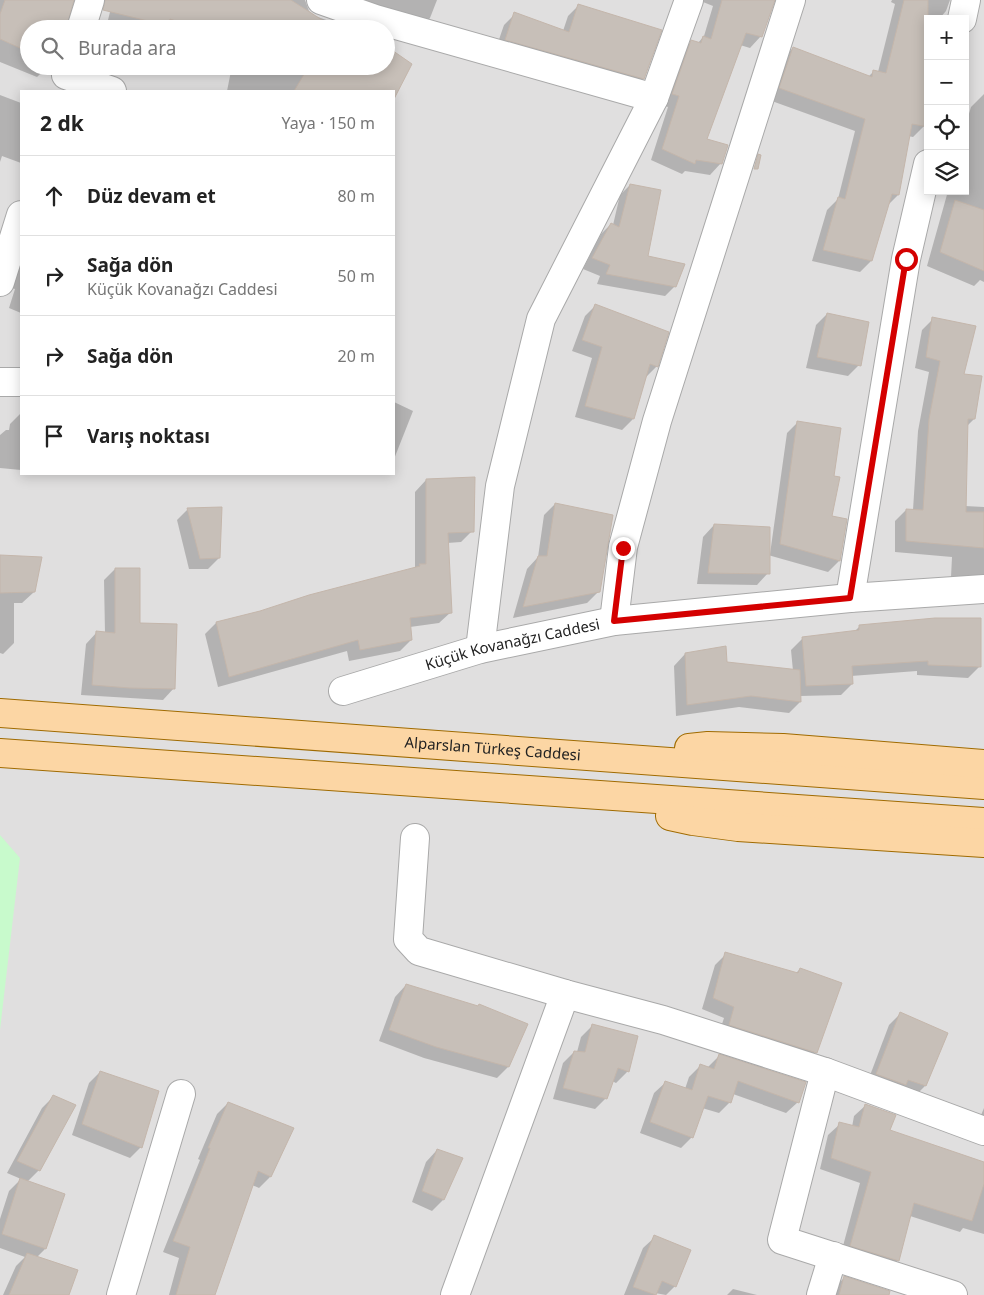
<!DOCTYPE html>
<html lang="tr">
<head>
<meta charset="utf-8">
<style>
  body { margin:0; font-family:"Noto Sans",sans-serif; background:#f2f2f2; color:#222 }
  .controls { position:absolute; right:15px; top:15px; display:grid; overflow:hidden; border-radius:0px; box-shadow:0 2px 12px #0003 }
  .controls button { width:45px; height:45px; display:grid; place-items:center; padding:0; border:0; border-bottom:1px solid #e0e0e0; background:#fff; color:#222; font:25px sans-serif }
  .stop { position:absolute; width:15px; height:15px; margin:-11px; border:4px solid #d40000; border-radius:50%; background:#fff }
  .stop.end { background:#d40000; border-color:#fff; box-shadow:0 1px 5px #0008 }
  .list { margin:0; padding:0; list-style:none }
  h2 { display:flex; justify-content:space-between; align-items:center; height:65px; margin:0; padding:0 20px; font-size:21px }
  h2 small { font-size:16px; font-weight:400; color:#767676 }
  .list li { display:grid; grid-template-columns:32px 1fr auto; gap:15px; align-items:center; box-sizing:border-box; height:80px; padding:0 20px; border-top:1px solid #e0e0e0 }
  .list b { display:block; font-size:19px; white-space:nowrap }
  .list p { margin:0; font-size:16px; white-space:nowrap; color:#767676 }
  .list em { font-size:16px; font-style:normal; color:#767676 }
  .icon { flex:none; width:28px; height:28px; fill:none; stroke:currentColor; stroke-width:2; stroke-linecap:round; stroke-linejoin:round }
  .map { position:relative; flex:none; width:984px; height:1295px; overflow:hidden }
  .search { position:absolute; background:#fff; box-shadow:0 2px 12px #0003; left:20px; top:20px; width:375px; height:55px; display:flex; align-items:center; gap:12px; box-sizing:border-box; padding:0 18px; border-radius:28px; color:#767676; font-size:19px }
  .panel { position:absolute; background:#fff; box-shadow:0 2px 12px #0003; left:20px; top:90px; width:375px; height:385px; border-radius:0px }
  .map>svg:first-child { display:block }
</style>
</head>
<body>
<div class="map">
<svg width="984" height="1295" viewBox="0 0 984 1295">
  <rect width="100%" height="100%" fill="#f2efe9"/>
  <!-- residential -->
  <path fill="#e0dfdf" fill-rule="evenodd" d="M0,0H984V1295H0ZM928,19H965V191H928ZM29,29H386V66H29ZM21,91H394V474H21Z"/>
  <!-- park -->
  <path fill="#c8facc" d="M0,835L20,858L0,1030Z"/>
  <!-- shadow -->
  <g fill="#0003">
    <path d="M0,0H73L29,29V66H48L37,77L0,62Z"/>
    <path d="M113,0H305L309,11L315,16L352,29H125L107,24Z"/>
    <path d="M347,0H437L430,18L419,29Z"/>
    <path d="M698,0H773L761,36L750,48L740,45L705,140L721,163L710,175L685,171L682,174L651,160L668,107L662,105L681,52L692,41L698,43L704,36L713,6Z"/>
    <path d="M892,0H950L946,11L939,19H928L924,126L913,137L908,136L898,195L888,205L871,261L860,272L812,261L827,210L838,199L855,131L769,100L782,59L793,48L868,77L874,71L878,72L895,4L891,2Z"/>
    <path d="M579,5L643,78L632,89L495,51L504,25L515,14L563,31L568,16Z"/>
    <path d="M411,64L394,96V91H304L299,88L298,91H227L232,66H386Z"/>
    <path d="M984,94V282L980,280L974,286L927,266L948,191H965V127L971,107Z"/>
    <path d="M0,95L21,103V163L2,156L0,162Z"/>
    <path d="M630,185L647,257L675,286L665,296L597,284L600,276L583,269L601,234L611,224L613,225L620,195Z"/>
    <path d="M21,250V313L9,308L15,289L8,287Z"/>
    <path d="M596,305L657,366L646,377L633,419L622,430L575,417L592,358L572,351L585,316Z"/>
    <path d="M827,314L859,365L848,376L806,368L816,325Z"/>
    <path d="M933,319L962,375L974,419L967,426L965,506L984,507V578L951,577L952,557L895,552V521L906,510H913L918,431L929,372L915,368L922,330Z"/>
    <path d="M394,402L413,411L394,459Z"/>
    <path d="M21,413V470L0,468V435L6,430H9L10,424Z"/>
    <path d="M798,422L830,516L846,520L839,561L828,572L768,555V573L757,585L697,584L703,537L714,525L770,554L787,433Z"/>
    <path d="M426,480L472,531L461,542L447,543L451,612L439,623L410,627L411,640L400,651L349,661L347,651L218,687L205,634L216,623L261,612L415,569V492Z"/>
    <path d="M555,504L599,591L587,603L513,618L527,569L538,557L544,515Z"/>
    <path d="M188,509L219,558L208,569H189L177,520Z"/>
    <path d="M0,556L34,592L22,603H14V643L3,654L0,653Z"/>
    <path d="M115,569L139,624L174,688L163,700L81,695L86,644L97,632L105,633L104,580Z"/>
    <path d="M860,626L979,667L968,678L917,675V671L851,676L852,684L841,695L800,696V702L789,713L739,707L676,716L674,666L685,654L726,663L793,671L791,650L803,638L854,632Z"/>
    <path d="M726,954L796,973L800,969L815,1052L804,1063L718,1036L724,1018L702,1009L715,965Z"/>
    <path d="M406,985L508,1067L497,1078L424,1058L379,1041L395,997Z"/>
    <path d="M900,1014L925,1086L914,1097L866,1086L889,1025Z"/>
    <path d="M592,1026L636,1037L627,1072L616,1083L612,1081L606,1098L595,1109L553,1099L563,1063L574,1052H577L581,1037Z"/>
    <path d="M719,1056L798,1102L786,1113L733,1094L730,1102L719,1113L702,1108L692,1137L681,1148L640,1133L654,1093L666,1082L685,1089L689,1077L700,1066L708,1067Z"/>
    <path d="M100,1072L141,1147L130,1158L72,1135L89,1083Z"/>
    <path d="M53,1097L39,1170L27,1182L45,1249L36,1258L67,1295H3L16,1266L25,1257L0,1248V1219L9,1191L21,1179L7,1173L42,1108Z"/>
    <path d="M228,1103L292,1128L270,1177L259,1188L252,1185L214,1295H169L179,1258L163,1252L200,1160L198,1159L217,1114Z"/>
    <path d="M866,1105L889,1131L984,1163V1234L963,1228L960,1232L910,1216L898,1260L886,1272L840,1257L860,1183L820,1169L828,1135L840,1124L852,1127L854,1116Z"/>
    <path d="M984,1108V1122L979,1120Z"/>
    <path d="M437,1150L461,1159L443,1200L432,1211L412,1202L426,1162Z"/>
    <path d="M655,1237L675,1286L666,1295L655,1293L654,1295H624L643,1248Z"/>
    <path d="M844,1278L887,1295H831L833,1289Z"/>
    <path d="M733,1289L757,1295H727Z"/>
  </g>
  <!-- building -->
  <g fill="#c7bfb8" stroke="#c4b6ab">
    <path d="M5,0H74L66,29H29V52L0,39V14Z"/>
    <path d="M105,0H291L336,29H199L170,19L168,26L103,10Z"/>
    <path d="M722,0H775L762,37L746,33L707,139L728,145L722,164L696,160L695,164L662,149L679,96L672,94L691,40L701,43L703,36L711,39Z"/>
    <path d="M904,0H928V127L912,124L899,195L892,194L872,261L823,250L838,197L845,199L865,119L779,88L793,47L872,77L873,70L886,73Z"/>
    <path d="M578,4L662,30L644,79L505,40L514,12L569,32Z"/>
    <path d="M386,46L412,64L394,99V91H294L309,66H386Z"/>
    <path d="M758,154L761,155L758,169H754Z"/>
    <path d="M630,184L661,190L648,256L685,264L676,287L606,274L610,265L592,258L611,223L619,227Z"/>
    <path d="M955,200L984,210V271L940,252Z"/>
    <path d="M595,304L669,332L658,367L650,364L634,419L585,406L602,347L582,340Z"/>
    <path d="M827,313L869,322L861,366L817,357Z"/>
    <path d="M932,317L976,326L964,374L982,376L975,419H968L966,512H984V548L906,541V509L923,510L929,419L940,361L926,357Z"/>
    <path d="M797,421L841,428L834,476L840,477L832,516L847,519L840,561L780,544Z"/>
    <path d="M475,477L474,532L448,533L452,613L410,618L412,640L360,650L358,640L229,677L216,622L260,611L309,595L420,566L419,564H426V479Z"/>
    <path d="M555,503L613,515L600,592L523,607L538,556H547Z"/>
    <path d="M222,507L220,558L200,559L187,508Z"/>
    <path d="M714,524L770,527V574L708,573Z"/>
    <path d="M0,555L42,557L35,592L0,593Z"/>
    <path d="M115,568H140V623L177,624L175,689L129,688L92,685L96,631L115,633Z"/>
    <path d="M935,618H981V667L928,665V661L852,666L853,684L806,686L802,637L859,630V625Z"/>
    <path d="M726,646L727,662L800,670L801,702L751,696L687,705L685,653Z"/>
    <path d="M725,952L798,973L800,968L842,983L817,1053L729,1025L734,1007L713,998Z"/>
    <path d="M406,984L478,1006L479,1004L528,1024L509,1067L436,1047L389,1030Z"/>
    <path d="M900,1012L948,1033L926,1086L908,1080L906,1085L876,1074Z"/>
    <path d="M592,1024L638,1036L629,1072L618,1068L607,1099L563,1088L574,1051L585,1052Z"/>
    <path d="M719,1054L806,1082L799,1103L738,1081L731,1103L708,1096L693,1138L650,1122L665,1081L692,1090L700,1064L714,1069Z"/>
    <path d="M100,1071L159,1091L142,1148L82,1124Z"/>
    <path d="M53,1095L76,1105L40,1171L17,1161Z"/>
    <path d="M228,1102L294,1128L271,1177L258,1171L215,1295H176L190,1247L173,1241L210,1148H208Z"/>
    <path d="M865,1104L896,1115L890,1130L984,1162V1184L972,1221L914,1203L899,1261L850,1246L871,1172L831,1158L839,1122L859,1127Z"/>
    <path d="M437,1149L463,1158L444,1200L422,1191Z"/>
    <path d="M20,1178L65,1194L46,1249L2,1234Z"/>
    <path d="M654,1235L691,1250L676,1287L662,1281L656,1295L633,1287Z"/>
    <path d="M27,1253L78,1270L69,1295H9Z"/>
    <path d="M844,1276L890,1291L889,1295H839Z"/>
  </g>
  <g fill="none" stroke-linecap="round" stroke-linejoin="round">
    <defs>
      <g id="minor">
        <path d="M321,0L375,19L654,98"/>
        <path d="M962,19L966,0"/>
        <path d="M81,29L90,0"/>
        <path d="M66,75L112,91"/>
        <path d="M0,282L21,215"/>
        <path d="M0,382H21"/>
        <path d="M850,598L906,259L928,164"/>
        <path d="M614,621L623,547L657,421L791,0"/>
        <path d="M480,649L500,486L541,319L654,98L689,0"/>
        <path id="s1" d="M343,691L480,649L614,621L850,598L984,589"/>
        <path d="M415,838L408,939L419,951L565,994L663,1020L825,1072L984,1131"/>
        <path d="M825,1072L782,1240L953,1295"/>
        <path d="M121,1295L181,1094"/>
        <path d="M455,1295L565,994"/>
        <path d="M821,1295L833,1256"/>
      </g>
      <g id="major">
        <path id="s2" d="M0,713L984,785"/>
        <path d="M689,748L708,746L783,748L984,764"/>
        <path d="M0,753L984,822"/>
        <path d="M670,816L693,821L738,827L984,843"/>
      </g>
    </defs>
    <!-- minor casing -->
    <use href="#minor" stroke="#a9a9a9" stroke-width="30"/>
    <!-- major casing -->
    <use href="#major" stroke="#a06b00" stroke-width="30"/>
    <!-- minor -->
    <use href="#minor" stroke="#fff" stroke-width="28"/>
    <!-- major -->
    <use href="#major" stroke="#fcd6a4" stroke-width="28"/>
  </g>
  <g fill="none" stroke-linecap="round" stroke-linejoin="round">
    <!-- route -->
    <path stroke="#d40000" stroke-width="6" d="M623,548L614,621L850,598L906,259"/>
  </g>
  <g text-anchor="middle" stroke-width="4.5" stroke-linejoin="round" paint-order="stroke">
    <!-- street labels -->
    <g font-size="15" fill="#222" stroke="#fff">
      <text dy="5" stroke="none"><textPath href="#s1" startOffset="176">Küçük Kovanağzı Caddesi</textPath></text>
      <text dy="5" stroke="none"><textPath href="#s2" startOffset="494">Alparslan Türkeş Caddesi</textPath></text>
    </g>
  </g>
</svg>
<div class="controls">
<button>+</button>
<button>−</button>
<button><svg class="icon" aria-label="locate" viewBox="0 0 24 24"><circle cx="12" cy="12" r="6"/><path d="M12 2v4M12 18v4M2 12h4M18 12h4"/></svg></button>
<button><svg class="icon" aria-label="layers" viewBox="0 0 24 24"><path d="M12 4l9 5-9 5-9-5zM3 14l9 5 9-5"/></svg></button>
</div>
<div class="stop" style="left:906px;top:259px"></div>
<div class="stop end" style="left:623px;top:548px"></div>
<div class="search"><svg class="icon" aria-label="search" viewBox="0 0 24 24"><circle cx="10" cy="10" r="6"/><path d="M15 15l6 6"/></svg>Burada ara</div>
<section class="panel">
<h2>2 dk<small>Yaya · 150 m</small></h2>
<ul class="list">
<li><svg class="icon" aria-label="ahead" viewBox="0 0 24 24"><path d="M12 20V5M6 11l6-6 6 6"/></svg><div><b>Düz devam et</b></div><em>80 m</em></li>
<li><svg class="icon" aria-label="right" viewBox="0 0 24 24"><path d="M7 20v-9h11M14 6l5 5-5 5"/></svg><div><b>Sağa dön</b><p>Küçük Kovanağzı Caddesi</p></div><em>50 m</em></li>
<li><svg class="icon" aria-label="right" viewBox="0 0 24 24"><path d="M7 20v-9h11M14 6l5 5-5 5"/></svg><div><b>Sağa dön</b></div><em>20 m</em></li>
<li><svg class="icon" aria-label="arrive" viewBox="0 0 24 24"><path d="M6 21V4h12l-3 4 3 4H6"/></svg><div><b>Varış noktası</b></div></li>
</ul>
</section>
</div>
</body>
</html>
